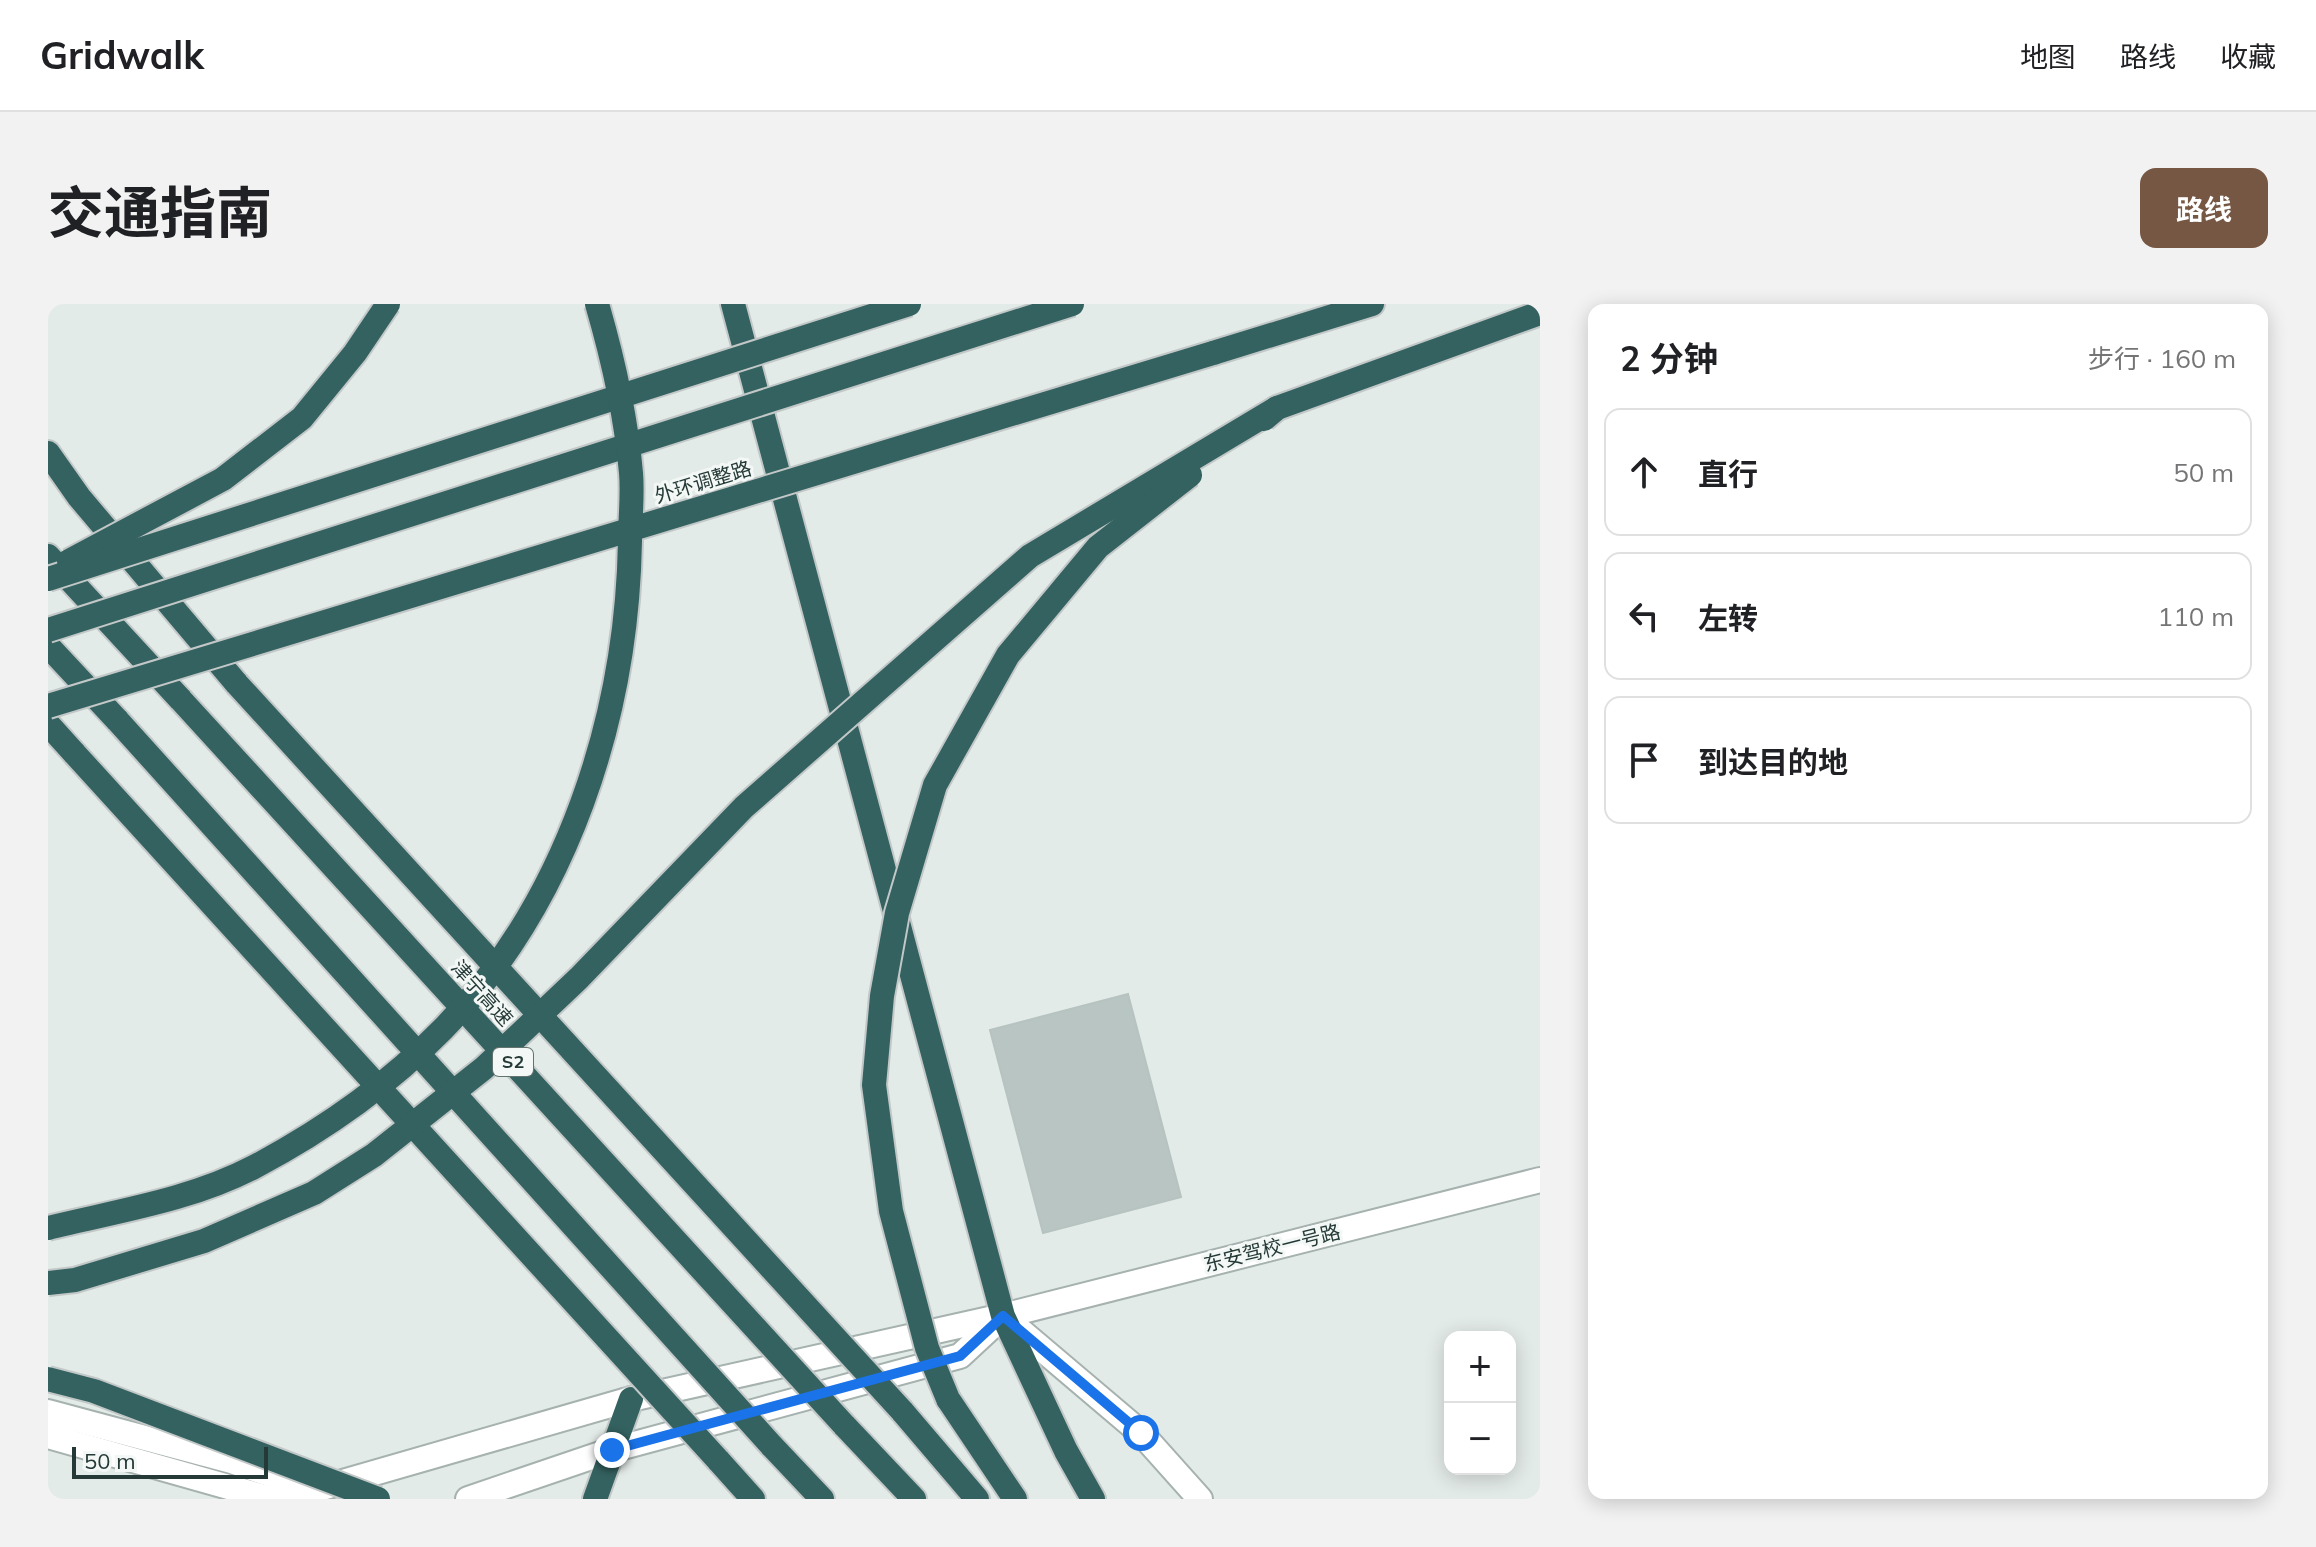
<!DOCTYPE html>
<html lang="zh">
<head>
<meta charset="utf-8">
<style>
  body { margin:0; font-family:Mulish,"Noto Sans SC",sans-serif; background:#f2f2f2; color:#202124 }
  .controls { position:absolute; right:24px; bottom:24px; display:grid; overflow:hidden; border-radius:16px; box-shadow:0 4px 20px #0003 }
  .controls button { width:72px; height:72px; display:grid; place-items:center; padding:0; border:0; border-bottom:2px solid #e0e0e0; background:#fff; color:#202124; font:40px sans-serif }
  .scale { position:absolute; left:24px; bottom:20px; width:196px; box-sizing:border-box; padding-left:8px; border:4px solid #253a37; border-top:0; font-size:22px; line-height:28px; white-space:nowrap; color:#253a37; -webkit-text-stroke:6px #f3f8f6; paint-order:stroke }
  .stop { position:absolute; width:24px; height:24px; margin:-18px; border:6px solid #1a73e8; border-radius:50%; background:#fff }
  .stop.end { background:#1a73e8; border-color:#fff; box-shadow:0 2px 8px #0008 }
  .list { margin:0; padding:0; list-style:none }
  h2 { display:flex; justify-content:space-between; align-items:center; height:104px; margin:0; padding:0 32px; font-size:34px }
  h2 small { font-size:26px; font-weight:400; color:#757577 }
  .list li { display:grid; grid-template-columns:52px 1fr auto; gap:24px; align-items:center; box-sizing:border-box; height:128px; margin:0 16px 16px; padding:0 16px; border:2px solid #e0e0e0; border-radius:16px }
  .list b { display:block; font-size:30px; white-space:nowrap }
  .list em { font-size:26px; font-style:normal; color:#757577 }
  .icon { flex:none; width:44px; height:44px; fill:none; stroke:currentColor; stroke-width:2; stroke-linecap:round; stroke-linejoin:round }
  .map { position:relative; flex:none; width:1492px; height:1195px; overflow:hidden; border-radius:16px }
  header { display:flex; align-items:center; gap:48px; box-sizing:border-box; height:112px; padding:0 40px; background:#fff; border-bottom:2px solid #e0e0e0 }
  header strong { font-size:38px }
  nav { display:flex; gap:44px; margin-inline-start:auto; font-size:28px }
  .intro { display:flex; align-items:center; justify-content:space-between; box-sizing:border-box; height:192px; padding:0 48px }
  h1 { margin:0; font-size:56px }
  .button { padding:20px 36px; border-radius:16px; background:#765744; color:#fff; font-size:28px; font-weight:700 }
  main { display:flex; gap:48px; padding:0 48px }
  aside { flex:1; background:#fff; border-radius:16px; box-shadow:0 4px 20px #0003 }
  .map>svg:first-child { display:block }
</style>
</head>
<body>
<header>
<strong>Gridwalk</strong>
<nav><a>地图</a><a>路线</a><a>收藏</a></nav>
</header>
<div class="intro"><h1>交通指南</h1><a class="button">路线</a></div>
<main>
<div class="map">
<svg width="1492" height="1195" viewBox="0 0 1492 1195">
  <rect width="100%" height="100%" fill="#e3ebe8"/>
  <!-- building -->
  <path fill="#b8c5c2" stroke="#b6c3c0" stroke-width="2" d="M1080,690L1133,893L995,929L942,726Z"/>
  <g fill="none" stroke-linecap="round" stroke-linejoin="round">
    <defs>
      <g id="minor">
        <path d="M955,1012L1093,1129L1152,1195"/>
        <path d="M0,1108L183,1157L262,1184"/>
        <path d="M0,1132L223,1195"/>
        <path d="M212,1195L267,1186L583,1095L955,1012L1492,876"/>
        <path d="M420,1195L564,1146L912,1052L953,1014"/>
      </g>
      <g id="highway">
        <path d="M685,0L955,1012L1018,1147L1045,1195"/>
        <path d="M1165,49L1324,0"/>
        <path d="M0,149L31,193L189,380"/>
        <path d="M0,252L133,396"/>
        <path d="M0,342L70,417"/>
        <path d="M0,420L27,450"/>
        <path d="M900,1095L967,1195"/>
        <path d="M854,1107L929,1195"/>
        <path d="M796,1121L866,1195"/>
        <path d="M723,1141L774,1195"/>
        <path d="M670,1156L705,1195"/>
        <path d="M547,1195L583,1095"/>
      </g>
    </defs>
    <!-- minor casing -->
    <use href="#minor" stroke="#a6b2af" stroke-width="28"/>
    <!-- highway casing -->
    <use href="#highway" stroke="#c2c8c7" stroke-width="28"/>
    <!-- minor -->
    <use href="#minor" stroke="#fff" stroke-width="24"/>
    <!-- highway -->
    <use href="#highway" stroke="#346260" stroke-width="24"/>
    <defs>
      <g id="highway-bridge">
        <path d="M1216,115L1229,104L1492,9"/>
        <path d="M21,257L175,175L254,114L307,49L340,0"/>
        <path d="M0,275L861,0"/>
        <path d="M0,326L1024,0"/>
        <path d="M189,380L854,1107"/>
        <path d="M133,396L796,1121"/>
        <path d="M0,402L1165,49"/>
        <path d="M70,417L723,1141"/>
        <path d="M27,450L670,1156"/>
        <path d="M0,924C69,907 143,896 206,863C274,827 341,780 395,725C520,597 579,412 582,237C582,214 585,191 583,169C578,112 565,55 549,0"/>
        <path d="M0,979L27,976L156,937L266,889L326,851L436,764L531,674L696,503L982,252L1229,104"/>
        <path d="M0,1075L46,1087L330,1195"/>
        <path d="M900,1095L879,1044L843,907L826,781L834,692L849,609L887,481L960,351L1050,243L1142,171"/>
      </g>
    </defs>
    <!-- highway-bridge casing -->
    <use href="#highway-bridge" stroke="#c2c8c7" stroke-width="28" stroke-linecap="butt"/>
    <!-- highway-bridge -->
    <use href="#highway-bridge" stroke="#346260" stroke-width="24"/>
  </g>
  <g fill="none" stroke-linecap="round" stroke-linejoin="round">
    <!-- route -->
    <path stroke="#1a73e8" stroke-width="10" d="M564,1146L912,1052L955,1012L1093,1129"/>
  </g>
  <g text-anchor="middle" stroke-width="6" stroke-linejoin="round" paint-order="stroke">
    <!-- shield labels -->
    <rect fill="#f3f8f6" stroke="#637370" stroke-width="2" x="445" y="744" width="40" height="28" rx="6"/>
    <g font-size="18" font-weight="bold" fill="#253a37">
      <text x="465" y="764">S2</text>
    </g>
    <!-- street labels -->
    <g font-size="20" fill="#253a37" stroke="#f3f8f6">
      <text transform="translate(655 178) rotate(-17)" y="7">外环调整路</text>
      <text transform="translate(434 689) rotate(48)" y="7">津宁高速</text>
      <text transform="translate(1224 944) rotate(-14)" y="7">东安驾校一号路</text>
    </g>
  </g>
</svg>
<div class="controls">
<button>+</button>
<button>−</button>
</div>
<div class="scale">50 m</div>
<div class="stop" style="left:1093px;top:1129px"></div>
<div class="stop end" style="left:564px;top:1146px"></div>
</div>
<aside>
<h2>2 分钟<small>步行 · 160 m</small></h2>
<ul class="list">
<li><svg class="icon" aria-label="ahead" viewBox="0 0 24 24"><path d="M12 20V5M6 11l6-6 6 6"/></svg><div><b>直行</b></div><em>50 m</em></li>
<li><svg class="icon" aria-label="left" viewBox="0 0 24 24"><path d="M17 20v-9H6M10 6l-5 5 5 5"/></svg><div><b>左转</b></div><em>110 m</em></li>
<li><svg class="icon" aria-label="arrive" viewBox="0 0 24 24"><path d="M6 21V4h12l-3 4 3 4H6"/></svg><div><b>到达目的地</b></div></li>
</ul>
</aside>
</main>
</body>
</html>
